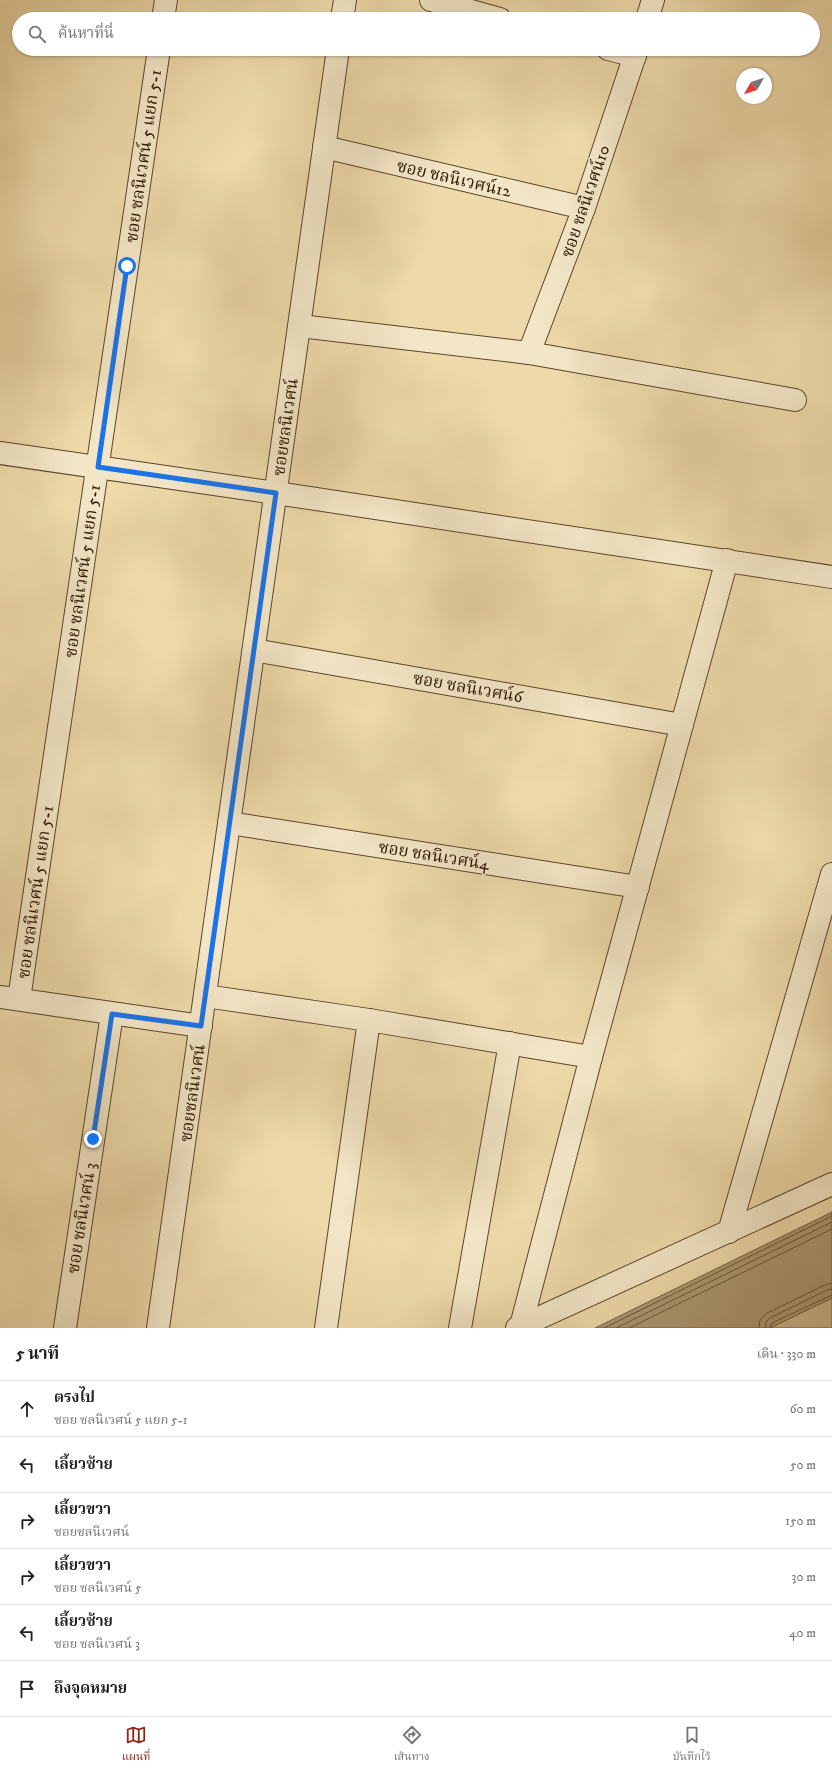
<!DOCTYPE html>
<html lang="th">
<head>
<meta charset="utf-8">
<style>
  body { margin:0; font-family:"IM FELL DW Pica","Noto Serif Thai",serif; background:#f2f2f2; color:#222 }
  .compass { position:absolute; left:736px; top:68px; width:36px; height:36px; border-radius:50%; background:#fff; box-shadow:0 1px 3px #0004; rotate:231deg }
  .stop { position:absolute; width:12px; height:12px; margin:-9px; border:3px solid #1a73e8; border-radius:50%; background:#fff }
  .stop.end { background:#1a73e8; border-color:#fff; box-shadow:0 1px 4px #0008 }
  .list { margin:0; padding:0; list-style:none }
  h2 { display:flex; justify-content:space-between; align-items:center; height:52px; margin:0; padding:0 16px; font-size:17px }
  h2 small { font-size:13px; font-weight:400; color:#767676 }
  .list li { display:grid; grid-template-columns:26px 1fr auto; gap:12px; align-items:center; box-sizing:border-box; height:56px; padding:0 16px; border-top:1px solid #e0e0e0 }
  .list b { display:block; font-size:15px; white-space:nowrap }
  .list p { margin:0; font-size:13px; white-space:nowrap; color:#767676 }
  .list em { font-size:13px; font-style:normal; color:#767676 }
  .icon { flex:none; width:22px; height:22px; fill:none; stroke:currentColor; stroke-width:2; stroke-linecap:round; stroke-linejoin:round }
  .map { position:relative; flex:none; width:832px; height:1328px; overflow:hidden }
  .search { position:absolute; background:#fff; box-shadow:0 1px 3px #0004; left:12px; right:12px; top:12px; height:44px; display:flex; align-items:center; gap:10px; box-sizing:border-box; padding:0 14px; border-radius:22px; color:#767676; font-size:15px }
  .sheet { height:388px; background:#fff }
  nav { display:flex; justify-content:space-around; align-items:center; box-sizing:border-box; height:56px; border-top:1px solid #e0e0e0; background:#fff; font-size:11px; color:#767676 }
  nav a { display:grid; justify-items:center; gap:2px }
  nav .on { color:#8f2418 }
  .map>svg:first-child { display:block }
</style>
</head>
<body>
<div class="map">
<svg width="832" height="1328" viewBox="0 0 832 1328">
  <rect width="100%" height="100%" fill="#edd9a9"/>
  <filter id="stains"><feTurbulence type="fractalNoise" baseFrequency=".005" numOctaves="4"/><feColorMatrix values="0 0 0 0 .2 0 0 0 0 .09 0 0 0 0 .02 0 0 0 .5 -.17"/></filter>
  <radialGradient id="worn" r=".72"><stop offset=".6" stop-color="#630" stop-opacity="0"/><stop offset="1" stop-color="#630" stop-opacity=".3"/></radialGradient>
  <!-- green -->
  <path fill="#ccb88c" stroke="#7c6646" d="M832,1298V1328H770Z"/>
  <!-- water -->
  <path fill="#ab9670" stroke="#786243" d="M832,1212V1298L770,1328H595Z"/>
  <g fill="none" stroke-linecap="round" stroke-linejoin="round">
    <!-- shore -->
    <g stroke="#6b5538" stroke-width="1">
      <path d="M604,1328L832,1216"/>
      <path d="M616,1328L832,1222"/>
      <path d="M629,1328L832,1229"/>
      <path d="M759,1328L760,1320L767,1313L825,1285L832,1283"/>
      <path d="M765,1328L766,1322L770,1318L827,1290L832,1289"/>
      <path d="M770,1328L772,1323L832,1295"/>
    </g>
    <defs>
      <g id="minor">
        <path d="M431,0L500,19"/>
        <path d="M163,19L166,0"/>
        <path d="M342,19L345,0"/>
        <path d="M647,19L653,0"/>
        <path d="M608,49L635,56"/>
        <path d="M324,147L584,208"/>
        <path d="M300,326L529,353L795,400"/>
        <path d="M529,353L584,208L637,49"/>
        <path d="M0,453L276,493L832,577"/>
        <path d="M254,650L682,725"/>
        <path d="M229,823L638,887"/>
        <path d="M205,996L369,1020L591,1057"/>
        <path d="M0,997L201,1026"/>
        <path d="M19,999L159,49"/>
        <path d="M729,1232L832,874"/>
        <path d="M521,1326L591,1057L727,560"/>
        <path d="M65,1328L112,1014"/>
        <path d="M158,1328L338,49"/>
        <path d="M326,1328L369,1020"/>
        <path d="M460,1328L510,1043"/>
        <path d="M517,1328L832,1184"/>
      </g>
    </defs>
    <!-- minor casing -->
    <use href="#minor" stroke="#5c452a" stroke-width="24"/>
    <!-- minor -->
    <use href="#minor" stroke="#f3e6c7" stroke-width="22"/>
  </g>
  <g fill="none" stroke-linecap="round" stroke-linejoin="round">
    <!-- route -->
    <path stroke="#1a73e8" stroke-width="5" d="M93,1139L112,1014L201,1026L276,493L98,467L127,266"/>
  </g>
  <g text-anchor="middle" stroke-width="3" stroke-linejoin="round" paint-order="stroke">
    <!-- street labels -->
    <g font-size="17" fill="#2b1400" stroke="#f3e6c7">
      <text transform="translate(143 156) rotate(-82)" y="6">ซอย ชลนิเวศน์ 5 แยก 5-1</text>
      <text transform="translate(454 178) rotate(13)" y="6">ซอย ชลนิเวศน์12</text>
      <text transform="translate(585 201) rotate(-71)" y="6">ซอย ชลนิเวศน์10</text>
      <text transform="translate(285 427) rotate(-82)" y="6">ซอยชลนิเวศน์</text>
      <text transform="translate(82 571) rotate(-82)" y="6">ซอย ชลนิเวศน์ 5 แยก 5-1</text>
      <text transform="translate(468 687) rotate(10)" y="6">ซอย ชลนิเวศน์6</text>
      <text transform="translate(434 855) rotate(9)" y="6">ซอย ชลนิเวศน์4</text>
      <text transform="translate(35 892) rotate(-82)" y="6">ซอย ชลนิเวศน์ 5 แยก 5-1</text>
      <text transform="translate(192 1093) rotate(-82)" y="6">ซอยชลนิเวศน์</text>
      <text transform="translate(81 1218) rotate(-81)" y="6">ซอย ชลนิเวศน์ 3</text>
    </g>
  </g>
  <rect width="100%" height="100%" filter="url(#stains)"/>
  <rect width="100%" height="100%" fill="url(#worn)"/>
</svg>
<svg class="compass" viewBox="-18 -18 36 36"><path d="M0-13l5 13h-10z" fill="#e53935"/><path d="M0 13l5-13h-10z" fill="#767676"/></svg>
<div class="stop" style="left:127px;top:266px"></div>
<div class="stop end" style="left:93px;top:1139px"></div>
<div class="search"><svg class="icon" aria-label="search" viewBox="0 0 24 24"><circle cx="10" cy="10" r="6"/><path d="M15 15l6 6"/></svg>ค้นหาที่นี่</div>
</div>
<section class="sheet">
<h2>5 นาที<small>เดิน · 330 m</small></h2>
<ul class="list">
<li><svg class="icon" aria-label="ahead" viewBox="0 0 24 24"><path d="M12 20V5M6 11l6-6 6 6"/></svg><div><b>ตรงไป</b><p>ซอย ชลนิเวศน์ 5 แยก 5-1</p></div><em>60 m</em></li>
<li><svg class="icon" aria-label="left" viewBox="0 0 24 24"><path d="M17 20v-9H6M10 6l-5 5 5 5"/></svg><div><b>เลี้ยวซ้าย</b></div><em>50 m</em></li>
<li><svg class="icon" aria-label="right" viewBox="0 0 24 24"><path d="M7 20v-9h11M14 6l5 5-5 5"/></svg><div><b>เลี้ยวขวา</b><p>ซอยชลนิเวศน์</p></div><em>150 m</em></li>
<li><svg class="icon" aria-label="right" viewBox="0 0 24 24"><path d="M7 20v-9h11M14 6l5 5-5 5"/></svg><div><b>เลี้ยวขวา</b><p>ซอย ชลนิเวศน์ 5</p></div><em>30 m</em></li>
<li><svg class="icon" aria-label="left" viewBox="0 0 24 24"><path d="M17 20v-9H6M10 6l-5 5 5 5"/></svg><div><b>เลี้ยวซ้าย</b><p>ซอย ชลนิเวศน์ 3</p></div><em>40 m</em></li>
<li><svg class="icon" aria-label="arrive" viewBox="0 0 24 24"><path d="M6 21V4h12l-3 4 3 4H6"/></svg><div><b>ถึงจุดหมาย</b></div></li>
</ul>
</section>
<nav>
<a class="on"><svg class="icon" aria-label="map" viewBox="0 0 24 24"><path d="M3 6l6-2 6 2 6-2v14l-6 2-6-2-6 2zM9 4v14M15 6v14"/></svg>แผนที่</a>
<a><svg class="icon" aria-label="directions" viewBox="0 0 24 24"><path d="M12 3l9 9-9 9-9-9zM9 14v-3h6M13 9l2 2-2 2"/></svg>เส้นทาง</a>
<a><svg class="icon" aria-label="saved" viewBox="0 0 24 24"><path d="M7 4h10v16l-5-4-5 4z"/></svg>บันทึกไว้</a>
</nav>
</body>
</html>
